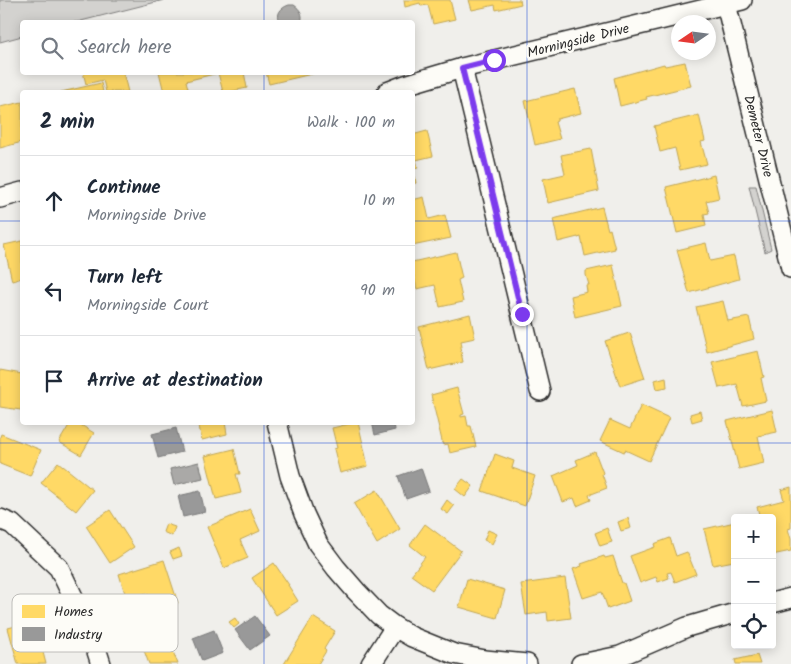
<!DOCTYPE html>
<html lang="en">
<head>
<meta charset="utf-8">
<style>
  body { margin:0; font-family:Kalam,sans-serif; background:#f6f6f7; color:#1f2937 }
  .controls { position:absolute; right:15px; bottom:15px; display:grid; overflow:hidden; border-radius:5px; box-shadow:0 2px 12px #0003 }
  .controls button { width:45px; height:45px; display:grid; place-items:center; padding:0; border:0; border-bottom:1px solid #e0e1e3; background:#fff; color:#1f2937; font:25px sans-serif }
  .compass { position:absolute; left:671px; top:15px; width:45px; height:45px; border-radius:50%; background:#fff; box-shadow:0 2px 12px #0003; rotate:257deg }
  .stop { position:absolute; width:15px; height:15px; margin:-11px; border:4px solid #7c3aed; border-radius:50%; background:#fff }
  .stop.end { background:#7c3aed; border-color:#fff; box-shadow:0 1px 5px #0008 }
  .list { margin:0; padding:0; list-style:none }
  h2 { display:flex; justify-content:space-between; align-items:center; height:65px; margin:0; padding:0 20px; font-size:21px }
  h2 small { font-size:16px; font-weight:400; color:#747a83 }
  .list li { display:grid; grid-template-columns:32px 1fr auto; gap:15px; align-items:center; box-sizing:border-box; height:90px; padding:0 20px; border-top:1px solid #e0e1e3 }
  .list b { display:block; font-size:19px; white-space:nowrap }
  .list p { margin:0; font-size:16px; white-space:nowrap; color:#747a83 }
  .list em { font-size:16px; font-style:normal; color:#747a83 }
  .icon { flex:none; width:28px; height:28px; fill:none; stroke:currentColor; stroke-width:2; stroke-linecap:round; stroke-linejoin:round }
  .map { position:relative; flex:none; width:791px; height:664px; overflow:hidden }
  .search { position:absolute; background:#fff; box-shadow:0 2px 12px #0003; left:20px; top:20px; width:395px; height:55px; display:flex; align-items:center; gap:12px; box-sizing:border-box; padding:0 18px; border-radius:5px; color:#747a83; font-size:19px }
  .panel { position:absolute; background:#fff; box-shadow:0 2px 12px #0003; left:20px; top:90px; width:395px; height:335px; border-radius:5px }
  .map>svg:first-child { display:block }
</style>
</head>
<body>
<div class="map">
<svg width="791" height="664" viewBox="0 0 791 664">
  <rect width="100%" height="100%" fill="#f0efeb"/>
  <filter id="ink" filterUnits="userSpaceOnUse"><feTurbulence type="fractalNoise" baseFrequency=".02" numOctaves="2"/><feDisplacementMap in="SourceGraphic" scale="10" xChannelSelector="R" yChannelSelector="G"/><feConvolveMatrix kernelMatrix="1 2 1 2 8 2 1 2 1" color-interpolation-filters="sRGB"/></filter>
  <g filter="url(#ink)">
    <!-- green -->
    <g fill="#d3d2cf" stroke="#7f7e7d">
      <path d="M0,0H164L77,22H22V36L0,42Z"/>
      <path d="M749,186H756L771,249L765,252Z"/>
    </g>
    <!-- water -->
    <g fill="#aaa9a7" stroke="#777775">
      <path d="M289,5H294C300,9 304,15 301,22H280C276,14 280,8 289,5Z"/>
      <path d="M199,462L203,478L174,485L170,469Z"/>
    </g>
    <!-- homes -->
    <g fill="#ffd966" stroke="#bfa554">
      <path d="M404,0H450L455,19L433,24L428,5L421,6L420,3L405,7Z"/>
      <path d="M469,0H520L521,4L496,10L495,5L472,10Z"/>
      <path d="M685,62L691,86L646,97L647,99L620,106L614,78L664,64L665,66Z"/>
      <path d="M83,72H123L128,92H106L103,80L86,84Z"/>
      <path d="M159,72H244L247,88L228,92H223L218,73L186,81L189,92H164Z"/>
      <path d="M266,72H316V73L269,84Z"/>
      <path d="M101,83L103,92H61Z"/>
      <path d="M575,89L581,113L557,119V121L555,122L560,139L535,145L525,101Z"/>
      <path d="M22,102V142L0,148V107Z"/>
      <path d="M699,115L705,141L701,142L707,164L680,170L675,148L660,152L654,126Z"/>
      <path d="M427,131L433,156L416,160L418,168L413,169L416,183L412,184V135Z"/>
      <path d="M591,149L599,191L548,203L543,179L565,174L561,155Z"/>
      <path d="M714,175L719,198L706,201L709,213L704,214L706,226L677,233L666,187Z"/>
      <path d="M424,197L429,219L445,215L451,238L412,246V200Z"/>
      <path d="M602,207L608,230L610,229L615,249L585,256L581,237L578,238V237L558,242L553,219Z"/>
      <path d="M22,241V278L12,281L4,245Z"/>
      <path d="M706,243L710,261L734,256L739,279L689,293L677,250Z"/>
      <path d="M456,252L462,278L458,280L463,302L440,307L435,285L417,289L412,269V262Z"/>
      <path d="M613,265L622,306L575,317L571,296L587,292L586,285H589L586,275V271Z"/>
      <path d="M723,301L728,321L749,317L754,339L707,352L696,307Z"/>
      <path d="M470,314L475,338L461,341L462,347H460L463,362L429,370L419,327Z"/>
      <path d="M629,333H630L645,378L620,386L605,341Z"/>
      <path d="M758,351L764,377L761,378L766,401L743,406L737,384L719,388L712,362Z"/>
      <path d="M0,370L22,374V401L21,410L0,407Z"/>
      <path d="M666,377L667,387L657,389L655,380Z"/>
      <path d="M457,388L464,414L461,415V417L466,416L468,426H471L476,447L450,453L448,444L443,445L431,395Z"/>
      <path d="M641,405L669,418L649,461L625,450L624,452L600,441L610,420L630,429Z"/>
      <path d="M772,410L777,432L758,436L764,463L739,469L727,421Z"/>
      <path d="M700,411L702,419L692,422L690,414Z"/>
      <path d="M71,422H76L94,433L81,455L59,442Z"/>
      <path d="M198,422H225L227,434L202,440Z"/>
      <path d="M358,422L368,466L340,473L334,449L337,448L332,428Z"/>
      <path d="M1,434L41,450L30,476L0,464V437Z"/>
      <path d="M234,449L240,474H236L241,493L216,499L205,456Z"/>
      <path d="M595,452L603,473L602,474L607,488L589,495L591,500L577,506L574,498L563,502L553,476L578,465L576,460Z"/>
      <path d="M495,454L514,461L512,468L535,476L525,506L482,491Z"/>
      <path d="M58,462L93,490L76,511L41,483Z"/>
      <path d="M463,479L473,486L465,497L455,489Z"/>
      <path d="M791,487V528L788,529L791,539V551L772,555V518H760L757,507L784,500L781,490Z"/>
      <path d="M377,490L400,529L377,544L354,504Z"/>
      <path d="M447,500L454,506L448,514L441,509Z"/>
      <path d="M250,509L260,531L240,540L248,558L224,568L207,527Z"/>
      <path d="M110,510L134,547L110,563L86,526Z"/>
      <path d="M628,518L631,528L621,531L618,522Z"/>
      <path d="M735,522V563L734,561L713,565L704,529Z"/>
      <path d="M166,524L175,527L172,536L163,532Z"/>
      <path d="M425,524L461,551L432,590L411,575L425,557L410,545Z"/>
      <path d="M607,528L612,542L600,546L595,533Z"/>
      <path d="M488,530L497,534L492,544L484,540Z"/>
      <path d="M670,538L676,556L687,552L696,574L675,582L671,572L667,573L669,578L658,582L656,577L640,583L630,556L655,547L654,544Z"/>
      <path d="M179,548L182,556L173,559L170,552Z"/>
      <path d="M604,556L605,558L613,556L622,583H624L630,601L608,609L602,592L583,598L573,569L582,566L581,564Z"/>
      <path d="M164,560L178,603L153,611L147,593L127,600L119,574Z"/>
      <path d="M274,563L289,585H288L298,601L276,615L252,578Z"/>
      <path d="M565,578L571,618L548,621L547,612L526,615L521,584Z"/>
      <path d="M467,579L505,590L497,618L459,607Z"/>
      <path d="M313,617L335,631L324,649L326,651L318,664H284Z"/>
      <path d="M235,618L239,624L234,628L229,622Z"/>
      <path d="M35,621L46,664H18L8,628Z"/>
      <path d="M163,627L178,664H149L139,637Z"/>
      <path d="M757,655L760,664H736L735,660Z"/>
    </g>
    <!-- industry -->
    <g fill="#999" stroke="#787878">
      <path d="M372,422H394L395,430L375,435Z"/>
      <path d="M176,428L182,452L158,458L152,434Z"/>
      <path d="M421,468L429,491L406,499L398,476Z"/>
      <path d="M200,491L205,512L183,517L178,496Z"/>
      <path d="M255,616L270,636L250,650L235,630Z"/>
      <path d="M214,630L223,653L202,661L193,638Z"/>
    </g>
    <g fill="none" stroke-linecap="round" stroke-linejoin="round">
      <defs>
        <g id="minor">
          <path d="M726,4L791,268"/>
          <path d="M462,68L540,391"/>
          <path d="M387,92L405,85L462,68L742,0"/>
          <path d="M0,198L22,192"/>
          <path d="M277,422L290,476L304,514L318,544L336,568L356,591L379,615L395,627L412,637L454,654L485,660L527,664"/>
          <path d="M0,519L12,524L59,568L92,636L101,664"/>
          <path d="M772,603L791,598"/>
          <path d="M371,664L395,627"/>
          <path d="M581,664L620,656L687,627L735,613"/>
        </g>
      </defs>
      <!-- minor casing -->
      <use href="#minor" stroke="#2b2b2b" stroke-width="22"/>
      <!-- minor -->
      <use href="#minor" stroke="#fdfcf7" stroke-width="19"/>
    </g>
  </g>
  <g fill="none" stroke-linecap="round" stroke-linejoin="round" filter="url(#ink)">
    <!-- route -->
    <path stroke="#7c3aed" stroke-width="6" d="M494,60L462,68L522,314"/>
  </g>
  <!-- grid -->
  <path fill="none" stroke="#1d4ed8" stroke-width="1" stroke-opacity="0.55" d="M264,0V22M527,0V664M264,72V92M0,221H22M412,221H791M264,422V664M0,443H791"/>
  <g text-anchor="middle" stroke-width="5" stroke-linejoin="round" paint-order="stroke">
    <!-- street labels -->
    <g font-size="14" fill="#2b2b2b" stroke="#fdfcf7">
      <text transform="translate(578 40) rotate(-14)" y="5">Morningside Drive</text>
      <text transform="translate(759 136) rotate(76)" y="5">Demeter Drive</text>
    </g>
  </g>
  <!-- legend -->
  <rect x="12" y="594" width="166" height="58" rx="8" fill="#fdfcf7" stroke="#bebdba" stroke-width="1"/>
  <rect x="22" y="605" width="23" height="13" fill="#ffd966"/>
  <rect x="22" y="627" width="23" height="14" fill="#999"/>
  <g font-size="14" fill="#2b2b2b">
    <text x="54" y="616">Homes</text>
    <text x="54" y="639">Industry</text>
  </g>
</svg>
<div class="controls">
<button>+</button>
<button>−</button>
<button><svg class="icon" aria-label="locate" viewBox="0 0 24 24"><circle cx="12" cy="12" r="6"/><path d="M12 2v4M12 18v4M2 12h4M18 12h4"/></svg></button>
</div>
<svg class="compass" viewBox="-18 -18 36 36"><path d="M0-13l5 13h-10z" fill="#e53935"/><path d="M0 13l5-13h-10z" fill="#747a83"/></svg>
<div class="stop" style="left:494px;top:60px"></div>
<div class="stop end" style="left:522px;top:314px"></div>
<div class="search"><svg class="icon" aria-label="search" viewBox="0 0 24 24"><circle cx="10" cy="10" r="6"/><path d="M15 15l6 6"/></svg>Search here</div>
<section class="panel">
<h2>2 min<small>Walk · 100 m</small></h2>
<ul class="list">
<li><svg class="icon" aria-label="ahead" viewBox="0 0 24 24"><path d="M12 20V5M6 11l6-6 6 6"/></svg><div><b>Continue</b><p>Morningside Drive</p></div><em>10 m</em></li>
<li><svg class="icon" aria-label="left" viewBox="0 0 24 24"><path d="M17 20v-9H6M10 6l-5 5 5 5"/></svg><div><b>Turn left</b><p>Morningside Court</p></div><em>90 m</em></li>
<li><svg class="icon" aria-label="arrive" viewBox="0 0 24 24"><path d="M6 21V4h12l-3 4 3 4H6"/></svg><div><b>Arrive at destination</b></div></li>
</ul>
</section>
</div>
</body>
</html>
